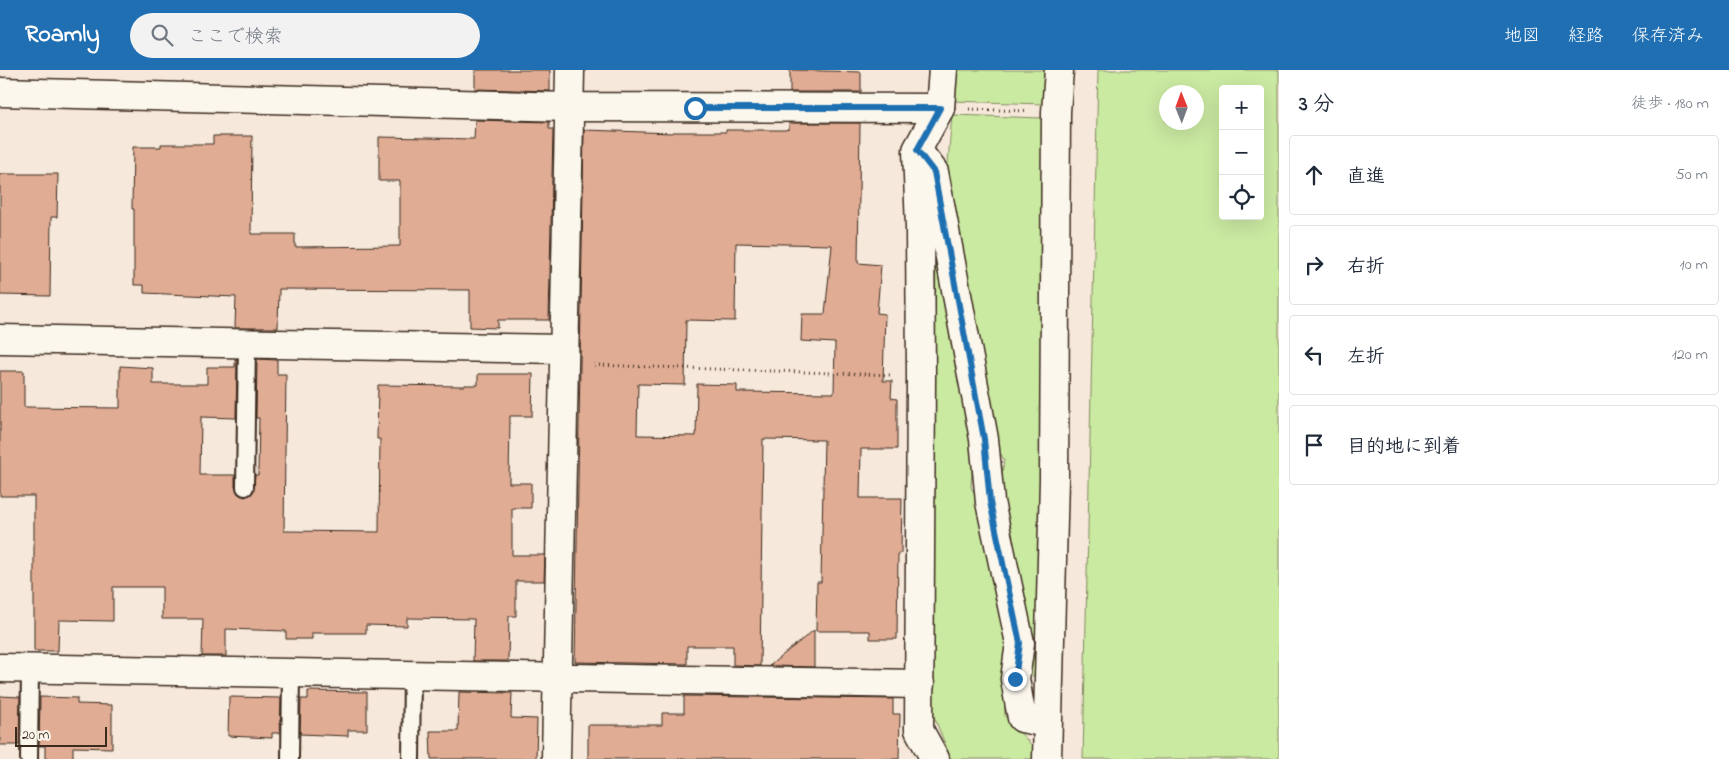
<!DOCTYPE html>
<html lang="ja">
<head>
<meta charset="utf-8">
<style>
  body { margin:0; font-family:"Indie Flower","Klee One",sans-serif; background:#f2f2f3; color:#1f2937 }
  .controls { position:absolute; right:15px; top:15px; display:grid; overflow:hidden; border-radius:5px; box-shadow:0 5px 20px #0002 }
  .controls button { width:45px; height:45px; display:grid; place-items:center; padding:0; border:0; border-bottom:1px solid #e0e1e3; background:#fff; color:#1f2937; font:25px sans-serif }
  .compass { position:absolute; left:1159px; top:15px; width:45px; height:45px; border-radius:50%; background:#fff; box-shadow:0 5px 20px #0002; rotate:359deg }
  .scale { position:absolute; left:15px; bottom:12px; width:92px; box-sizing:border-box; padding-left:5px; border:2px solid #3b2a1e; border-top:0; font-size:14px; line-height:18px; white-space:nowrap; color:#3b2a1e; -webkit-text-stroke:4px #fbf7ec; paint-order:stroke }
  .stop { position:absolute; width:15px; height:15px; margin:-11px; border:4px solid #1f6fb2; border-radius:50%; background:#fff }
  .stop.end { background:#1f6fb2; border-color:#fff; box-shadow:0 1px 5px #0008 }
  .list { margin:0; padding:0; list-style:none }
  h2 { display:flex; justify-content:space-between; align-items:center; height:65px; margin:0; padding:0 20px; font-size:21px }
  h2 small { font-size:16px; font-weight:400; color:#747a83 }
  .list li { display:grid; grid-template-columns:32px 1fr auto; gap:15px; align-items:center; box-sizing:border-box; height:80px; margin:0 10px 10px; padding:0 10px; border:1px solid #e0e1e3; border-radius:5px }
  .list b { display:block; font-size:19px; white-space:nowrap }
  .list em { font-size:16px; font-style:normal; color:#747a83 }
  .icon { flex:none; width:28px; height:28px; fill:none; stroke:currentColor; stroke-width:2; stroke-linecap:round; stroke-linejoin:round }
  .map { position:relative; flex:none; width:1279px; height:689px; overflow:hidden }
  header { display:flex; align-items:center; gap:30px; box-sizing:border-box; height:70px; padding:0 25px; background:#1f6fb2; color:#fff }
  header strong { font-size:24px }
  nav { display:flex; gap:28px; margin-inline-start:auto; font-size:18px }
  .search { width:350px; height:45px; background:#f2f2f3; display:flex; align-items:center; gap:12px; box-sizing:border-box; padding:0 18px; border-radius:28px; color:#747a83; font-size:19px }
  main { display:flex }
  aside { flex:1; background:#fff }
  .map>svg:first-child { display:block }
</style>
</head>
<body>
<header>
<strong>Roamly</strong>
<div class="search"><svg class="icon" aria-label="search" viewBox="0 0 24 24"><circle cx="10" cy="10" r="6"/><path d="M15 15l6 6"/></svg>ここで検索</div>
<nav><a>地図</a><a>経路</a><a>保存済み</a></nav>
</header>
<main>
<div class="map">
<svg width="1279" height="689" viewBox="0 0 1279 689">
  <rect width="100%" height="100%" fill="#f6e8da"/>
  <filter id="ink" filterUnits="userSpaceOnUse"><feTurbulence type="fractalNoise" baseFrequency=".02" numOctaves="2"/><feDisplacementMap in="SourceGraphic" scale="10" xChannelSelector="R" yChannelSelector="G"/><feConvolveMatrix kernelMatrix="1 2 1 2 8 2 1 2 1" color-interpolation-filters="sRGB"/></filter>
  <g filter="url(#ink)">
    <!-- green -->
    <g fill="#cae9a1" stroke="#828a60" fill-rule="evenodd">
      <path d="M955,0H1045L1043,34L953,31Z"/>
      <path d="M1098,0H1279V689H1083ZM1223,19H1260V146H1223ZM1196,22V52H1166V22Z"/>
      <path d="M952,45L1043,48L1038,605L1032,606L998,430L1004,390L989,362L947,104Z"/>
      <path d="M936,164L974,369L971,417L982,437L1009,574L1004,606L1005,646L1037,681V689H949V684L933,644Z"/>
    </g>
    <!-- building -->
    <g fill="#e0ac94" stroke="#3b2a1e" fill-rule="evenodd">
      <path d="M475,0H550V21L475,19Z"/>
      <path d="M790,0L861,2V22H790Z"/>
      <path d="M475,50L549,52V59H553L549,250H498V258L470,257V220L279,219L278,258H235L236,227L144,223V215H134V139H132L133,77H161V74H213V66H252L251,164H295V177L400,176V111H379V67L474,69Z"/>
      <path d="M789,53H860L858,193L881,195L877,243L885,244L883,311H892L891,328L897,329V379H861L860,428H902L901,483H898L897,569H870V561H816L817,512H821L824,370L763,369L760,596L733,595V576H687V594L575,592L584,60L673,63V62H726V60H785L789,59ZM736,173L832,175L825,244H802L801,271L835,273L834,323L737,322V315L697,314L696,366L637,365L638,314L685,315L686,250L735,251Z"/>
      <path d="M0,104H58L57,147H51L50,226L0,225Z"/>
      <path d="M235,289H237L236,348L201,347L200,405H235V417L240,425L245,427L253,422L255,405H258L259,348H256L257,289L277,290V304H286L284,461L379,462L380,369H377L378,315L465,316V315H478V304H533L532,346H510L509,413H531V438H512V485H545L544,511H516V546H509L508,591H473L474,549L407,548V556L366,555V563H312V569H286V561L226,559V586H202L203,549H162V517H113V551L59,550L58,581H34V426H0V301H24V337L120,338V296L153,298V314H207V297H235Z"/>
      <path d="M814,560V597L769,596Z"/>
      <path d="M308,621L367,622V660H348V666L300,664L301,629H308Z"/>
      <path d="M459,622L512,623L511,648L537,649L536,689H431L430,661H458Z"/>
      <path d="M0,626L20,627L19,675H0Z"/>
      <path d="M684,626L893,629V644H900L899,689H588V655H662V643H684Z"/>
      <path d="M40,627L77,628V634L112,635V678L73,677V689H45V676H39Z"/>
      <path d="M229,627L281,628L280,663H272V668L228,666Z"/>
    </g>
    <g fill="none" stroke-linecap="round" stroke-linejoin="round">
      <defs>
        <g id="lane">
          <path d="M245,417L247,274"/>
          <path d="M29,689L30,599"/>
          <path d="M290,689L291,603"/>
          <path d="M411,689L412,605"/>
        </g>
        <g id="street">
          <path d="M0,22L569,37L940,38"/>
          <path d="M924,89L934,102L984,369L990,432L1020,573L1015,609L1022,648L1047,653"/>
          <path d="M0,269L564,279"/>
          <path d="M0,598L920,614"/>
          <path d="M556,689L570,0"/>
          <path d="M935,689L919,660L921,306L920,158L917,80L940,38L943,0"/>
          <path d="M1047,689L1054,409L1056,42L1059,0"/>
        </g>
      </defs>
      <!-- lane casing -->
      <use href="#lane" stroke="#3b2a1e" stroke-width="20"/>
      <!-- street casing -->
      <use href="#street" stroke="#3b2a1e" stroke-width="31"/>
      <!-- path -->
      <g stroke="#3b2a1e" stroke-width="3" stroke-dasharray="1 4" stroke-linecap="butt">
        <path d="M969,39L1028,41"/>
        <path d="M594,295L893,305"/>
      </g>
      <!-- lane -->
      <use href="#lane" stroke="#fbf7ec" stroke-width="16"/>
      <!-- street -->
      <use href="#street" stroke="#fbf7ec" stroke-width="28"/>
    </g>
  </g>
  <g fill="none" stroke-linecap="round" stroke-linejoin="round" filter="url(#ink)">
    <!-- route -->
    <path stroke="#1f6fb2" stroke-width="6" d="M695,38H940L917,80L934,102L984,369L990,432L1020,573L1015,609"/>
  </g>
</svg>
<div class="controls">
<button>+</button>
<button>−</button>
<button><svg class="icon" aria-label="locate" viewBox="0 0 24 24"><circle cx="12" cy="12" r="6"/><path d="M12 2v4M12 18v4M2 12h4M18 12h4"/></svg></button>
</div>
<svg class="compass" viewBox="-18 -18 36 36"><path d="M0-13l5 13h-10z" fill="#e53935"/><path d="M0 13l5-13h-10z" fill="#747a83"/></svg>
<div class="scale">20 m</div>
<div class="stop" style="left:695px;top:38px"></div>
<div class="stop end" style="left:1015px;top:609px"></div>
</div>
<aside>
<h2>3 分<small>徒歩 · 180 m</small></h2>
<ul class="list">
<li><svg class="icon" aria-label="ahead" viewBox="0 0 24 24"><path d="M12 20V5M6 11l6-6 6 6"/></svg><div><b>直進</b></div><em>50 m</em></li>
<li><svg class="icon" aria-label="right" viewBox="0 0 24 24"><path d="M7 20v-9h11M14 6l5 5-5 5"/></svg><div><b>右折</b></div><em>10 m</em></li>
<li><svg class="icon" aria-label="left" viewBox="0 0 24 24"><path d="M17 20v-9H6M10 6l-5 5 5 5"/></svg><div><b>左折</b></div><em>120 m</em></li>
<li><svg class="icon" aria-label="arrive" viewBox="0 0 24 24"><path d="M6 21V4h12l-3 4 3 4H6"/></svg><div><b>目的地に到着</b></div></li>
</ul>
</aside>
</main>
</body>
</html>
